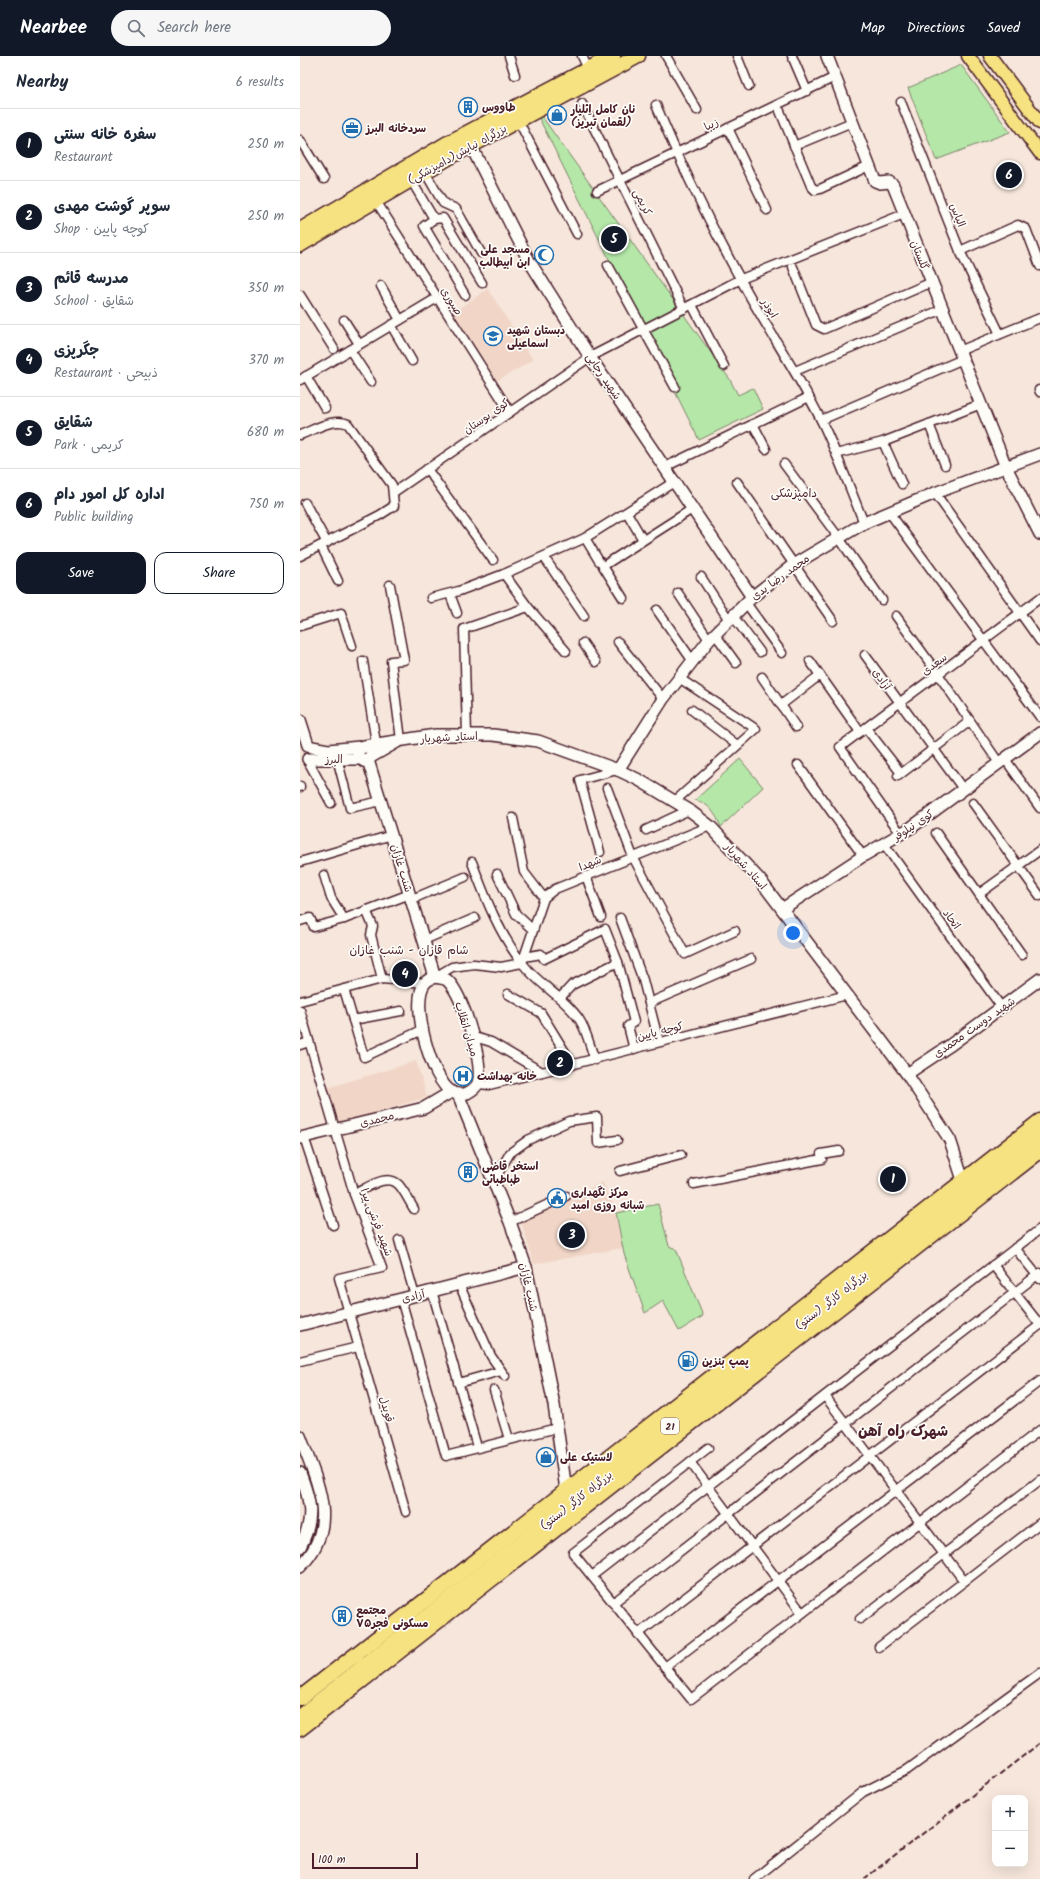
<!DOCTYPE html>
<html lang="en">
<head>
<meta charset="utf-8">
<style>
  body { margin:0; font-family:Kalam,"Playpen Sans Arabic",sans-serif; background:#f6f6f7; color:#1f2937 }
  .controls { position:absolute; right:12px; bottom:12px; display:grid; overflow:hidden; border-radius:8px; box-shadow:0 4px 16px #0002 }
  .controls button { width:36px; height:36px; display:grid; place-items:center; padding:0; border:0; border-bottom:1px solid #e0e1e3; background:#fff; color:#1f2937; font:20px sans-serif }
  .scale { position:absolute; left:12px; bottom:10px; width:106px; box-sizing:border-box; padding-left:4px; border:2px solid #4a1f2b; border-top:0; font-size:11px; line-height:14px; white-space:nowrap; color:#4a1f2b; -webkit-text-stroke:3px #fdfcf7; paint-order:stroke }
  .you { position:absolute; left:493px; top:877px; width:14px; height:14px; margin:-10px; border:3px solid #fff; border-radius:50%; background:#1a73e8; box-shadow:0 0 0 6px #1a73e833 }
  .badge { display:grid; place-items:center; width:26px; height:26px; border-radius:50%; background:#111827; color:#fff; font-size:13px; font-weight:700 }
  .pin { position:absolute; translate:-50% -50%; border:2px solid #fff; box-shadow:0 1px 4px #0006 }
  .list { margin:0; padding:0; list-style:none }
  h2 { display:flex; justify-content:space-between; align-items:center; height:52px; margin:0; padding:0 16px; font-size:17px }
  h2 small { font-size:13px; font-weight:400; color:#747a83 }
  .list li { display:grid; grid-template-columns:26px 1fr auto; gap:12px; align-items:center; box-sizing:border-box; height:72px; padding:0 16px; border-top:1px solid #e0e1e3 }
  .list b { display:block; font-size:15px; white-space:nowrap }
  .list p { margin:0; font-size:13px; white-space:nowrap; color:#747a83 }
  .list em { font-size:13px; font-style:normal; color:#747a83 }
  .actions { display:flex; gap:8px; padding:12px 16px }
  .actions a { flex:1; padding:9px 0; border:1px solid #111827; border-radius:12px; text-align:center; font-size:14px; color:#111827 }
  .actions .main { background:#111827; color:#fff }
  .icon { flex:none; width:22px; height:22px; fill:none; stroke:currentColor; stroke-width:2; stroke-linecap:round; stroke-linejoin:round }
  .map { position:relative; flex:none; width:740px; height:1823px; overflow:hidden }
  header { display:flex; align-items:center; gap:24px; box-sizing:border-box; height:56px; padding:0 20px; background:#111827; color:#fff }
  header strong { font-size:19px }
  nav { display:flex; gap:22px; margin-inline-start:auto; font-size:14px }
  .search { width:280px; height:36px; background:#f6f6f7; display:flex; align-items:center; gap:10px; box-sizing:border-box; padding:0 14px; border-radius:22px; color:#747a83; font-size:15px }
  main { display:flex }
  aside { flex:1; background:#fff }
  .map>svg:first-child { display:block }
</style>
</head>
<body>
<header>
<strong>Nearbee</strong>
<div class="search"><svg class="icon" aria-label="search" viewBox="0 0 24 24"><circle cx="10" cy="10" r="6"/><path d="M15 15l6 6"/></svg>Search here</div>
<nav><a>Map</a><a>Directions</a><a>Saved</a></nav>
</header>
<main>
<aside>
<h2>Nearby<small>6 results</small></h2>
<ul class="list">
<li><span class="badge">1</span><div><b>سفره خانه سنتی</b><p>Restaurant</p></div><em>250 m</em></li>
<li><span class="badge">2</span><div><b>سوپر گوشت مهدی</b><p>Shop · کوچه پایین</p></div><em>250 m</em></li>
<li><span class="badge">3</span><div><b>مدرسه قائم</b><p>School · شقایق</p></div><em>350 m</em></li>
<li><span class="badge">4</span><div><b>جگرپزی</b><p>Restaurant · ذبیحی</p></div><em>370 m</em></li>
<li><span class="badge">5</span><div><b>شقایق</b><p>Park · کریمی</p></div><em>680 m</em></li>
<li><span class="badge">6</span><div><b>اداره کل امور دام</b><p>Public building</p></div><em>750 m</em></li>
</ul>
<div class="actions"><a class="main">Save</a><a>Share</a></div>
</aside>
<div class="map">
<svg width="740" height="1823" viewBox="0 0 740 1823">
  <rect width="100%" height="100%" fill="#f6e6db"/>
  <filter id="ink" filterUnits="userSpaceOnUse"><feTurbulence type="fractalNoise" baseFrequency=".025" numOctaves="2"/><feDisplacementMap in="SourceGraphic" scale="8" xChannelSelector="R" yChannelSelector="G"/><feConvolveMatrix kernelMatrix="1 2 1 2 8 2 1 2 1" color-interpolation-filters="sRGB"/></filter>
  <g filter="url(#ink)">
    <!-- built -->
    <g fill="#f1d6c7">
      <path d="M188,233L233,304L197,325L153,256Z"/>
      <path d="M116,1005L127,1041L38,1068L27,1032Z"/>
      <path d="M303,1126L308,1139L310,1137L323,1192L234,1208L221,1165Z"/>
    </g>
    <!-- green -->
    <g fill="#b4e7a8" stroke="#7f836a">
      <path d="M661,9L710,76L636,104L608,32Z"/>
      <path d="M230,44L429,322L438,339L453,332L463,353L399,384Z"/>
      <path d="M440,703L463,731L421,771C415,757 410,748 395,744Z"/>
      <path d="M358,1148L369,1190L376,1193L403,1260L379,1275L363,1245L345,1257L324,1198L316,1157Z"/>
    </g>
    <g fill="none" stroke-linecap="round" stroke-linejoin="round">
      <defs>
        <g id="street">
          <path d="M209,0L215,19"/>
          <path d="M282,0L288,13"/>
          <path d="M366,0L397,54"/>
          <path d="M437,0L449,30"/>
          <path d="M492,0L507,35"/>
          <path d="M601,46L660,195L700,278"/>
          <path d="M282,48L384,253"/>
          <path d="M356,49C383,114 414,176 448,237C472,280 499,320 521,364C537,397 550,433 564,467"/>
          <path d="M480,55L511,130L515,134L520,133L569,110"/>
          <path d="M218,64L277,178"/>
          <path d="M428,72L467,154"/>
          <path d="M0,84L24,123"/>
          <path d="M494,90L552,66"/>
          <path d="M125,116L143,147L156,153L181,197"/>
          <path d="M111,124L134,163L143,162L182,227"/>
          <path d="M297,135L535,21"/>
          <path d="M76,145L210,356"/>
          <path d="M134,163L124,170L165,239"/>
          <path d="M660,195L718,169L726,173L740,210"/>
          <path d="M308,209L375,331"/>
          <path d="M493,211L516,269L524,273L632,226"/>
          <path d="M81,230L100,264"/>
          <path d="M0,239L34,293"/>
          <path d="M392,249L424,310"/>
          <path d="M44,264L59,288"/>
          <path d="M91,269L112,305"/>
          <path d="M50,294L71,326"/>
          <path d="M659,295L740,262"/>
          <path d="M495,315L643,253"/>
          <path d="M6,320L25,352"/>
          <path d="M0,324L137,242"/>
          <path d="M739,334L740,336"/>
          <path d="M521,364L663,303"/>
          <path d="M453,368L466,393"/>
          <path d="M629,368L645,409"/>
          <path d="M0,379C14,374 34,361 48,368L92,429L94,450L80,459L0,500"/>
          <path d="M583,386L602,428"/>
          <path d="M536,398L583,386L681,348"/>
          <path d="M484,408L539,482L582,544"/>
          <path d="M365,411L509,341"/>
          <path d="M127,413L193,504"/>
          <path d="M437,426L533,565"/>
          <path d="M94,436L290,301L441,223L604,158"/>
          <path d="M635,437L740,585"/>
          <path d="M5,447L27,487"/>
          <path d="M589,456L740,661"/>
          <path d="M329,460L343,484"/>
          <path d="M285,482L299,505"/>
          <path d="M21,490L38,525"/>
          <path d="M244,501L284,560"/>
          <path d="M204,518L228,551L266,595"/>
          <path d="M401,521L429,564"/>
          <path d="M90,529L104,604L91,605L101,684"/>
          <path d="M378,537L409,584"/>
          <path d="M150,538L157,557"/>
          <path d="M131,542L159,535L204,518L285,482L374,426"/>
          <path d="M323,542L303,510L392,453"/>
          <path d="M446,547L482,597"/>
          <path d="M357,554L392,604"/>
          <path d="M433,560L460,596"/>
          <path d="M596,560L638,618L699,707"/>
          <path d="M0,570L41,557L52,590"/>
          <path d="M415,578L436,607"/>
          <path d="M318,586L363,643"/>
          <path d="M283,587L296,606"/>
          <path d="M565,599L663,733"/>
          <path d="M63,605L76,687"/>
          <path d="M510,605L560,676"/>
          <path d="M462,621L496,671"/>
          <path d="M481,649L520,619"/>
          <path d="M392,654L437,689"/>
          <path d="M566,672L601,717"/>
          <path d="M167,679L164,573L228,551"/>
          <path d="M37,702L50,752L81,745"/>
          <path d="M7,703L31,747"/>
          <path d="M705,703L740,752"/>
          <path d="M498,709L563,800"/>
          <path d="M598,720L670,665"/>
          <path d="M0,730V731"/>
          <path d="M307,732L333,801L385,898L435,875"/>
          <path d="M375,745L456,673L379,622"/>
          <path d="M673,747L740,840"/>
          <path d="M213,762L224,816L244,842"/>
          <path d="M346,774L389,754"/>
          <path d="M636,777L722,899"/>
          <path d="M601,778L540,691L740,542"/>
          <path d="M584,788L702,952"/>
          <path d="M300,796L280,724L317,714"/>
          <path d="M0,806L92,779"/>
          <path d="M172,806C185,841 199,878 223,908C239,929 264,941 279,963C287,975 290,991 295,1004"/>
          <path d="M197,818L216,858L233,874"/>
          <path d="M24,819L31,842L44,863"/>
          <path d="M286,820L301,861"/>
          <path d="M679,838L740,794"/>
          <path d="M112,843L165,821"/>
          <path d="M66,854L73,870L71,879L82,923"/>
          <path d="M320,862L343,924L359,986"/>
          <path d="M0,865L10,862L14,871L44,863L110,838"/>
          <path d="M124,884L175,862"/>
          <path d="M224,901L241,898L244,903L305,873L318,906L334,966L328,970L334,993"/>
          <path d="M222,907L244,842L255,833L410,770"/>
          <path d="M135,921L152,911L174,908L201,911L222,907"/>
          <path d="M44,933L64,1001L122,974"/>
          <path d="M208,938L241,957L273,1009"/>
          <path d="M260,942L272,929L318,906"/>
          <path d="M0,945L82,923L125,927"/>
          <path d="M349,947L451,903"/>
          <path d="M0,954L54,1138L82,1212L39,1222L106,1456"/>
          <path d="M53,964L101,955"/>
          <path d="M171,980L191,986L242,1016"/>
          <path d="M0,989L9,986"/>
          <path d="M178,1028L189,1029L242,1016L547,939"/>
          <path d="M4,1081L33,1169"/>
          <path d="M320,1115L381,1099"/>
          <path d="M193,1126L210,1097L228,1084L269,1065L297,1061L298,1087L317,1084"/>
          <path d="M394,1128L522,1103L521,1098L539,1095"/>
          <path d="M54,1138C66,1133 87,1116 99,1129C105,1136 109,1145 114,1153"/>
          <path d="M210,1166L266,1140"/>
          <path d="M99,1184L115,1240"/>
          <path d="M715,1192L740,1223"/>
          <path d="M693,1209L740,1269"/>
          <path d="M159,1228L191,1300L205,1320"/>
          <path d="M132,1235L177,1391"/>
          <path d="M101,1243L146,1400L257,1372"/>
          <path d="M0,1305L58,1291"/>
          <path d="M158,1327L201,1315"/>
          <path d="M194,1334L209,1383"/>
          <path d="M525,1340L664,1525"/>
          <path d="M408,1392L273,1497L391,1643L740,1374"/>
          <path d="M390,1406L502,1557"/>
          <path d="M292,1520L740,1173"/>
          <path d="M313,1547L740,1217"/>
          <path d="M560,1563L740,1424"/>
          <path d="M338,1578L740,1269"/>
          <path d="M579,1591L740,1467"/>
          <path d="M365,1611L740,1325"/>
          <path d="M454,1823L563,1736L607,1714L740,1617"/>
        </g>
        <g id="secondary">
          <path d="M527,0L575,125L580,127L589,126L593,129L706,411L740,478"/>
          <path d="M171,90L228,203L290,301L452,541"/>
          <path d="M0,664L8,689"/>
          <path d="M64,690L71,693V701L64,705L58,699V695L64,690L136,679H193L238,685L318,714L339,724L389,754L410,770L460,824L607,1018L650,1084L663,1124"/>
          <path d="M12,691L28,694L60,691"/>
          <path d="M71,701L97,686"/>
          <path d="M8,703H60"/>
          <path d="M68,704L135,921"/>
          <path d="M318,714L363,643L409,584L452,541L493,509L564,467L635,437L740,398"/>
          <path d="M482,853L563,800L612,771L740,677"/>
          <path d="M135,921C139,922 144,922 147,924C156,932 162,948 166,959C171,974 183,1012 178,1027C176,1032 171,1035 167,1037C162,1039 157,1039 152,1036C132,1026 109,946 125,927C127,924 132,922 135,921Z"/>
          <path d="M607,1018L649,990L740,923"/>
          <path d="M158,1038L210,1166L226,1211L254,1349L266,1434"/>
          <path d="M0,1082L124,1052L151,1036"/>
          <path d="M0,1269L226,1211"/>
          <path d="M0,1380C17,1426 41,1470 0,1511"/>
          <path d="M0,1417C11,1446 15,1462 0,1491"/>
        </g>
        <g id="primary">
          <path d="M668,0L740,97"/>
          <path d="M690,0L740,67"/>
        </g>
        <g id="highway">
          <path d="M0,174L146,88L313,0"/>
          <path d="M0,189L150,101L338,0"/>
          <path d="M0,1642L740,1065"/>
          <path d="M0,1660L740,1080"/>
          <path d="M0,1673L740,1095"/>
        </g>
      </defs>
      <!-- street casing -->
      <use href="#street" stroke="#4a1f2b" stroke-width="11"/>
      <!-- secondary casing -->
      <use href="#secondary" stroke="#4a1f2b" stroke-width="14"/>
      <!-- primary casing -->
      <use href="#primary" stroke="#4a1f2b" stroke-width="15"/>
      <!-- highway casing -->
      <use href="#highway" stroke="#4a1f2b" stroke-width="17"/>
      <!-- street -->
      <use href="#street" stroke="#fdfcf7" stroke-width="8"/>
      <!-- secondary -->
      <use href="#secondary" stroke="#fdfcf7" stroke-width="11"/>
      <!-- primary -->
      <use href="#primary" stroke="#f6e281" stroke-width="12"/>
      <!-- highway -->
      <use href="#highway" stroke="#f6e281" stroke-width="14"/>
      <!-- rail -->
      <path stroke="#4a1f2b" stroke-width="2" stroke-dasharray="6 3" stroke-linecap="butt" d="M564,1823L740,1687"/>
    </g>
  </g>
  <!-- icons -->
  <defs>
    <symbol id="building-ring" viewBox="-11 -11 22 22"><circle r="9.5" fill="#fdfcf7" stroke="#1f6fb2" stroke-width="1.5"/><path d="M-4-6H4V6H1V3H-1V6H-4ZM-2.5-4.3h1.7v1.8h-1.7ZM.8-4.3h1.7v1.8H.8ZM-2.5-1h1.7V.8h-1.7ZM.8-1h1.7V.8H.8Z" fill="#1f6fb2"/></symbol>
    <symbol id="shop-ring" viewBox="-11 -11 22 22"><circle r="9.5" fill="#fdfcf7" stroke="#1f6fb2" stroke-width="1.5"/><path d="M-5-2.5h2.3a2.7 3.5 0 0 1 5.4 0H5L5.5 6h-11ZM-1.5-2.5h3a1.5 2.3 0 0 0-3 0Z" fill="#1f6fb2"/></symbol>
    <symbol id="office-ring" viewBox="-11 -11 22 22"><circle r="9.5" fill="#fdfcf7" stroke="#1f6fb2" stroke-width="1.5"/><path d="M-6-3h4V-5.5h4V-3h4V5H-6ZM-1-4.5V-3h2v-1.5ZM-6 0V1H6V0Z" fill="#1f6fb2"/></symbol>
    <symbol id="mosque-ring" viewBox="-11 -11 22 22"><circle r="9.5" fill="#fdfcf7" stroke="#1f6fb2" stroke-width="1.5"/><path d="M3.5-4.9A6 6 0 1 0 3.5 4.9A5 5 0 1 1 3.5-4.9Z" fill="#1f6fb2"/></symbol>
    <symbol id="school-ring" viewBox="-11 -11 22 22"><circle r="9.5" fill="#fdfcf7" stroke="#1f6fb2" stroke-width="1.5"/><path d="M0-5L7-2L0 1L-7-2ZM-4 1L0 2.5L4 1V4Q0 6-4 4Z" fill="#1f6fb2"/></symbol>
    <symbol id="hospital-ring" viewBox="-11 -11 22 22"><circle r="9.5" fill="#fdfcf7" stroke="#1f6fb2" stroke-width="1.5"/><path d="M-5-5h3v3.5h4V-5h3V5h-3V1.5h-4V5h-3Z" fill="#1f6fb2"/></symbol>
    <symbol id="civic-ring" viewBox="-11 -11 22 22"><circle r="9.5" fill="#fdfcf7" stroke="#1f6fb2" stroke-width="1.5"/><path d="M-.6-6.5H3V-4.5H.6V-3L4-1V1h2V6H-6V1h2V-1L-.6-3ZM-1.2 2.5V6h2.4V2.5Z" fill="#1f6fb2"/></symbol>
    <symbol id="fuel-ring" viewBox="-11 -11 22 22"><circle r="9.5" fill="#fdfcf7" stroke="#1f6fb2" stroke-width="1.5"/><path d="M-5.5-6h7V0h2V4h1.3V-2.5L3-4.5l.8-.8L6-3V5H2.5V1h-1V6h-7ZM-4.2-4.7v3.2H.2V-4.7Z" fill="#1f6fb2"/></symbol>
  </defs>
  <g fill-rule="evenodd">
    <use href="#building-ring" x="157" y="40" width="22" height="22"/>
    <use href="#shop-ring" x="246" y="48" width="22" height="22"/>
    <use href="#office-ring" x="41" y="61" width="22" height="22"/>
    <use href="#mosque-ring" x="233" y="188" width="22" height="22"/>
    <use href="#school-ring" x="182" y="269" width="22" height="22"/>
    <use href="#hospital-ring" x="152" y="1009" width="22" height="22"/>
    <use href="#building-ring" x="157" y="1105" width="22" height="22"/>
    <use href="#civic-ring" x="246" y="1131" width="22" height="22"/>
    <use href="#fuel-ring" x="377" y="1294" width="22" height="22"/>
    <use href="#shop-ring" x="235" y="1390" width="22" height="22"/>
    <use href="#building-ring" x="31" y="1549" width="22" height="22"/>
  </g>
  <g text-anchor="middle" stroke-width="3.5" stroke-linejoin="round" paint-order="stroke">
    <!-- shield labels -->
    <rect fill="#fdfcf7" stroke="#806168" stroke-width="1" x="361" y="1362" width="18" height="16" rx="3"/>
    <g font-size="10" font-weight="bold" fill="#4a1f2b">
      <text x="370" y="1374">21</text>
    </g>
    <!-- poi labels -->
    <g font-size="11" font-weight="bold" fill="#4a1f2b" stroke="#fdfcf7" text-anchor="start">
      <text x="182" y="55">طاووس</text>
      <text x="271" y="57">نان کامل اِئلیار<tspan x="271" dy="13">(لقمان تبریز)</tspan></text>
      <text x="66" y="76">سردخانه البرز</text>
      <text x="230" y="197" text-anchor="end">مسجد علی<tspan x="230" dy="13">ابن ابیطالب</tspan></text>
      <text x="207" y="278">دبستان شهید<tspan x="207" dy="13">اسماعیلی</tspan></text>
      <text x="177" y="1024">خانه بهداشت</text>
      <text x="182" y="1114">استخر قاضی<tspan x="182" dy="13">طباطبائی</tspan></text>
      <text x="271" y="1140">مرکز نگهداری<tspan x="271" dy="13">شبانه روزی امید</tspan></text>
      <text x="402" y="1309">پمپ بنزین</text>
      <text x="260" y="1405">لاستیک علی</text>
      <text x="56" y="1558">مجتمع<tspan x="56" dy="13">مسکونی فجر۷۵</tspan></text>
    </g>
    <!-- street labels -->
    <g font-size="11" fill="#4a1f2b" stroke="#fdfcf7">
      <text transform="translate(411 68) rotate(-26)" y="4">زیبا</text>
      <text transform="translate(157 98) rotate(-29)" y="4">بزرگراه نیایش(دامپزشکی)</text>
      <text transform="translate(343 146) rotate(64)" y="4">کریمی</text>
      <text transform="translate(658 159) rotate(68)" y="4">الیاس</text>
      <text transform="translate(620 199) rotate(68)" y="4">گلستان</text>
      <text transform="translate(152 245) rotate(58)" y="4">صبوری</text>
      <text transform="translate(470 252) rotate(59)" y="4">ابوذر</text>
      <text transform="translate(304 320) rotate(56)" y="4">شهید رجایی</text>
      <text transform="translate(186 360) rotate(-35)" y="4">کوی بوستان</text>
      <text transform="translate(480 521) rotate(-36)" y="4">محمد رضا یدی</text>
      <text transform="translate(634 608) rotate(-37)" y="4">سعدی</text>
      <text transform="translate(582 623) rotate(54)" y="4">آزادی</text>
      <text transform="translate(149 681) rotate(-3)" y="4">استاد شهریار</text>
      <text x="34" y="707">البرز</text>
      <text transform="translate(613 769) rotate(-34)" y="4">کوی نیلوفر</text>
      <text transform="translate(290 807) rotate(-22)" y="4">شهدا</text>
      <text transform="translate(446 810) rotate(49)" y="4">استاد شهریار</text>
      <text transform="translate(102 812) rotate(73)" y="4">شنب غازان</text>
      <text transform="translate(652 863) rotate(54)" y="4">اتحاد</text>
      <text transform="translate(674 971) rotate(-35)" y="4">شهید دوست محمدی</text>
      <text transform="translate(167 973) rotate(73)" y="4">میدان انقلاب</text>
      <text transform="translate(360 975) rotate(-14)" y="4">کوچه پایین</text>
      <text transform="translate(77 1063) rotate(-14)" y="4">محمدی</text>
      <text transform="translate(77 1166) rotate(69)" y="4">شهید فرشی پیرا</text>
      <text transform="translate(229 1231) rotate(77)" y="4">شنب غازان</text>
      <text transform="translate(113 1240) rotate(-14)" y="4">آزادی</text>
      <text transform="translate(531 1244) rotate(-38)" y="4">بزرگراه کارگر (سنتو)</text>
      <text transform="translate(87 1353) rotate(74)" y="4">قویدل</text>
      <text transform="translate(276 1444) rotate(-38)" y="4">بزرگراه کارگر (سنتو)</text>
    </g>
    <!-- neighbourhood labels -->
    <g font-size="12" fill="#4a1f2b" stroke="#fdfcf7">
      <text x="494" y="441">دامپزشکی</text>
      <text x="109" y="898">شام قازان - شنب غازان</text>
    </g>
    <!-- district labels -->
    <g font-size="15" font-weight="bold" fill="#4a1f2b" stroke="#fdfcf7">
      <text x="603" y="1380">شهرک راه آهن</text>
    </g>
  </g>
</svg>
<div class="controls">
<button>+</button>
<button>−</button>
</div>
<div class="scale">100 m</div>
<div class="you"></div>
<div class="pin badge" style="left:593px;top:1123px">1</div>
<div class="pin badge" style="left:260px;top:1007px">2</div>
<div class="pin badge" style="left:272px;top:1179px">3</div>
<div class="pin badge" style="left:105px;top:918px">4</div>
<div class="pin badge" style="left:314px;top:183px">5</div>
<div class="pin badge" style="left:709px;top:119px">6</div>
</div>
</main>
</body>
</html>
